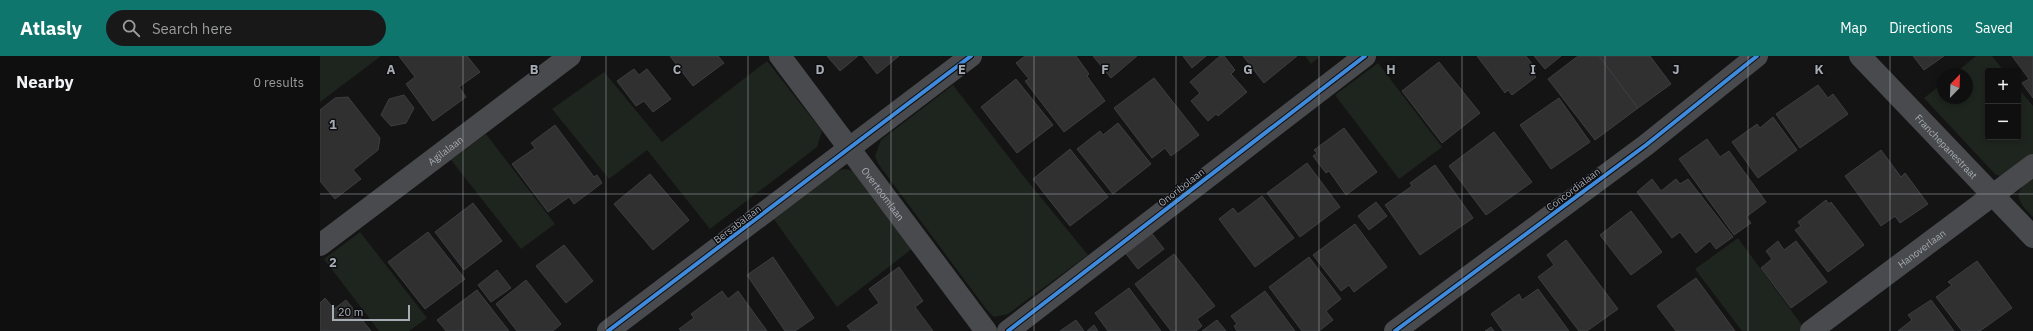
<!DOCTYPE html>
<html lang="en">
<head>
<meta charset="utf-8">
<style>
  body { margin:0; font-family:"IBM Plex Sans",sans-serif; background:#181818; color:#f1f3f6 }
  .controls { position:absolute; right:12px; top:12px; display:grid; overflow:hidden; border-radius:4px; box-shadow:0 2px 6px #0003 }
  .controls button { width:36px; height:36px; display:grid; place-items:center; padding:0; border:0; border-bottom:1px solid #2f2f2f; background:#0f0f0f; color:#f1f3f6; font:20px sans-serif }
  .compass { position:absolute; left:1617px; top:12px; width:36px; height:36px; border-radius:50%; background:#0f0f0f; box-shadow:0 2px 6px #0003; rotate:23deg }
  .scale { position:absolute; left:12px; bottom:10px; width:78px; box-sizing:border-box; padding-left:4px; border:2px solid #a6acb4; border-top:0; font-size:11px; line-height:14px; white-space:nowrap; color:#a6acb4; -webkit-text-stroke:3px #0e0e10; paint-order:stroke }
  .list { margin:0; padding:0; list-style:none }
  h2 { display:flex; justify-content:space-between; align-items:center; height:52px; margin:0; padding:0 16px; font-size:17px }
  h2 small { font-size:13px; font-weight:400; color:#9b9c9e }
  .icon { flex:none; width:22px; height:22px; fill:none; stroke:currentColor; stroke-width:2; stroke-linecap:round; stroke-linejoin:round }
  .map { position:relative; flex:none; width:1713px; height:275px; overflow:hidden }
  header { display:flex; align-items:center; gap:24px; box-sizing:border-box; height:56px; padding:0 20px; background:#0f766e; color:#fff }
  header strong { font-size:19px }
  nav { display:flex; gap:22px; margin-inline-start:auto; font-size:14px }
  .search { width:280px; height:36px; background:#181818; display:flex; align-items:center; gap:10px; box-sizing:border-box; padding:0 14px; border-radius:22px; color:#9b9c9e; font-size:15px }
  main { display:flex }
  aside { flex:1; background:#0f0f0f }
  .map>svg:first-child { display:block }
</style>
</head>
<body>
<header>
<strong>Atlasly</strong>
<div class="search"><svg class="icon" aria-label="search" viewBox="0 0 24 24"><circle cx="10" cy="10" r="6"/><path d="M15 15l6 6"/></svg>Search here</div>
<nav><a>Map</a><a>Directions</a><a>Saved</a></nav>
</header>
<main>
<aside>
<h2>Nearby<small>0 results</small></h2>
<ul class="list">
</ul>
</aside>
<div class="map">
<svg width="1713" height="275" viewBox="0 0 1713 275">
  <rect width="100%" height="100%" fill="#141414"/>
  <!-- green -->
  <g fill="#1e241e">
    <path d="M0,0H61L0,46Z"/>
    <path d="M985,0H1001L991,8Z"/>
    <path d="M1656,0H1672L1684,15H1668V81H1698V32L1713,50V102L1680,120L1675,118L1604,42L1623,27V42H1647V18H1634Z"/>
    <path d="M447,5L502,75L497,91L390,173L327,94L289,123L232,53L284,16L342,86Z"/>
    <path d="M1058,7L1122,91L1079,123L1015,39Z"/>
    <path d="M633,29L701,117L768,199L688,258L674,261L667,254L559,109L555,100L561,84Z"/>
    <path d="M166,78L235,168L201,193L131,104Z"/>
    <path d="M526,113L533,115L593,192L517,251L453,162L511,119L520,114Z"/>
    <path d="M1713,122V161C1697,145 1691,136 1713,122Z"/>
    <path d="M40,176L107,262L89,275H59L4,203Z"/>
    <path d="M1418,182L1484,272L1480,275H1422L1375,213Z"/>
  </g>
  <!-- building -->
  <g fill="#303031" stroke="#3c3e40">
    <path d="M79,0H147L160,16L139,31L146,41L113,65L86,28L95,21Z"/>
    <path d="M350,0H398L404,7L373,30Z"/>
    <path d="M507,0H538L520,15Z"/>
    <path d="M543,0H579L557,18Z"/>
    <path d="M705,0H756L769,18L767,20L785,45L744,76L705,25L709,23L696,7Z"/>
    <path d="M773,0H817L791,22Z"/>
    <path d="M863,0H886L872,12Z"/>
    <path d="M900,0H904L915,14L911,18L927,36L898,60L896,58L888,65L871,45L880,37L870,26Z"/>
    <path d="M923,0H977L944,27Z"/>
    <path d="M1157,0H1206L1216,13L1212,16L1216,21L1192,39L1188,34L1185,37Z"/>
    <path d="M1214,0H1241L1225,13Z"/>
    <path d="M1258,0H1279L1318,52L1275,84L1228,23Z"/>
    <path d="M1279,0H1330L1351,28L1318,52Z"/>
    <path d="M1593,0H1624L1604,14Z"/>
    <path d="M1692,0H1713V42L1702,27L1709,23Z"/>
    <path d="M1119,6L1160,57L1122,87L1082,35Z"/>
    <path d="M314,13L319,19L327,13L351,43L333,56L324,45L316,50L297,25Z"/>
    <path d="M834,22L879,79L851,100L845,92L832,102L794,52Z"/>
    <path d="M696,23L733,69L697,97L661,51Z"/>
    <path d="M1498,29L1508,42L1513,38L1528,58L1480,92L1456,58Z"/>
    <path d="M84,39L94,52L86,67L71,70L61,59L69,43Z"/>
    <path d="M28,41L60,82L58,94L33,114L41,123L15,143L0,125V54L15,42Z"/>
    <path d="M1239,42L1270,86L1231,113L1200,69Z"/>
    <path d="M1453,61L1477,94L1438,122L1412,86L1437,68L1440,72Z"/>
    <path d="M798,67L831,108L793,138L757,93L780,75L783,79Z"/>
    <path d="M235,69L274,121L277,119L282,127L254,148L249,141L228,156L192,108L215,92L211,87Z"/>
    <path d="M1024,72L1057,116L1026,139L1009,115L1006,117L993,100L997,97L994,94Z"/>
    <path d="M1174,76L1212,126L1166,159L1129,110Z"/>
    <path d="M1387,83L1400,101L1409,95L1446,146L1426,161L1431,167L1414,179L1359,103Z"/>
    <path d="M750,93L788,141L750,170L713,123Z"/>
    <path d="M1561,94L1581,121L1585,117L1608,148L1580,167L1575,160L1561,170L1525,120Z"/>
    <path d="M987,107L1020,151L980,181L947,137Z"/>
    <path d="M1115,109L1153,162L1100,199L1065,149L1092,130L1090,127Z"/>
    <path d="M330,118L369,164L333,194L294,148Z"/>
    <path d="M1332,123L1341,135L1356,123L1360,128L1368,123L1413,181L1396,193L1390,185L1376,197L1360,176L1352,182L1317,136Z"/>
    <path d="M942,140L974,182L935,211L899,163L913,152L918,158Z"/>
    <path d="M1506,144L1509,148L1511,146L1544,189L1508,216L1475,174L1481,170L1478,166Z"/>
    <path d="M1056,146L1067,160L1049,174L1038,160Z"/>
    <path d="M153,147L182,185L144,214L115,176Z"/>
    <path d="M1311,155L1342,196L1311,219L1280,179Z"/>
    <path d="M1035,168L1067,211L1034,236L1029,229L1021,235L993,199Z"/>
    <path d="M830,175L844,193L818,213L803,194Z"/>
    <path d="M108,176L145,223L105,253L68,206Z"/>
    <path d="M1246,184L1298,253L1267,275H1259L1218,221L1234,209L1227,199Z"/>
    <path d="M1458,185L1464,194L1476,185L1507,226L1471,252L1441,212L1452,203L1446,195Z"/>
    <path d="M244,189L273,225L246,247L216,210Z"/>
    <path d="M854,198L895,250L877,263L882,270L876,275H851L815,228Z"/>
    <path d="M453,201L494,262L475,275H465L427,219Z"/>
    <path d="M989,201L1021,243L1006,255L1013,264L999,275H982L949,231Z"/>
    <path d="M1657,205L1692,252L1660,275H1642L1616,241L1632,229L1628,226Z"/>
    <path d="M579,211L603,245L595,251L613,275H531L527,270L559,247L549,233Z"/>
    <path d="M177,214L191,232L171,246L158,229Z"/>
    <path d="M1376,222L1415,275H1356L1337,250Z"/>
    <path d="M206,224L241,268L233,275H197L176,248Z"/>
    <path d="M809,232L841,275H788L775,257Z"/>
    <path d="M1218,233L1249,275H1183L1171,258L1199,238L1202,244Z"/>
    <path d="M157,234L189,275H126L117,264Z"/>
    <path d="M402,235L408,243L418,235L447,275H361L359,273L374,262L371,258Z"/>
    <path d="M945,235L975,275H917L914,270L917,268L911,260Z"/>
    <path d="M5,242L14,253L26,244L51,275H0V247Z"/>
    <path d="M1611,244L1634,275H1578L1592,264L1588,259Z"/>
    <path d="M756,264L764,275H740Z"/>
    <path d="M897,264L906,275H882Z"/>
    <path d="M774,269L778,275H767Z"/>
    <path d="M1171,271L1174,275H1165Z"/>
  </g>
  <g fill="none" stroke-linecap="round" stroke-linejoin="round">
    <!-- minor -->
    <g stroke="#484a4d" stroke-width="22">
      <path id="s1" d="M460,0L666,275"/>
      <path id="s2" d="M1540,0L1713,181"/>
      <path id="s3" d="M0,189L250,0"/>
      <path d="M288,275L651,0"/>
      <path d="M688,275L1045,0"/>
      <path d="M1075,275L1326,89L1437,0"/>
      <path id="s4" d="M1491,275L1713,109"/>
    </g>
    <defs>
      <g id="cycleway">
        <path d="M288,275L651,0"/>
        <path d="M688,275L1045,0"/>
        <path d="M1075,275L1326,89L1437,0"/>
      </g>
    </defs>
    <!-- cycleway casing -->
    <use href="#cycleway" stroke="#0e0e10" stroke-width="6"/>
    <!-- cycleway -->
    <use href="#cycleway" stroke="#408adc" stroke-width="4"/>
  </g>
  <!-- grid -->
  <path fill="none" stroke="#a6acb4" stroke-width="1" stroke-opacity="0.55" d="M143,0V275M286,0V275M428,0V275M571,0V275M714,0V275M856,0V275M999,0V275M1142,0V275M1285,0V275M1428,0V275M1570,0V275M0,138H1713"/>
  <g text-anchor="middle" stroke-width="3" stroke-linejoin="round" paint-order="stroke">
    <!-- street labels -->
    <g font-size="10" fill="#a6acb4" stroke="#0e0e10">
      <text dy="4" stroke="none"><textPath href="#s2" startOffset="125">Franchepanestraat</textPath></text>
      <text dy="4" stroke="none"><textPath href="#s3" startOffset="157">Agilalaan</textPath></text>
      <text transform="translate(861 131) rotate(-38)" y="4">Onoribolaan</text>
      <text transform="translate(1253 133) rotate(-37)" y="4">Concordialaan</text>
      <text dy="4" stroke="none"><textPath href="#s1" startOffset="172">Overtoomlaan</textPath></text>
      <text transform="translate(417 168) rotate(-37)" y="4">Bersabalaan</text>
      <text dy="4" stroke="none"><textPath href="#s4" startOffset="138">Hanoverlaan</textPath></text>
    </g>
  </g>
  <g font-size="13" text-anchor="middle" font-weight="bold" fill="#a6acb4" stroke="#0e0e10" stroke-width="3" stroke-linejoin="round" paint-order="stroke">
    <text x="71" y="18">A</text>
    <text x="214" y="18">B</text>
    <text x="357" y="18">C</text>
    <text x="500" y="18">D</text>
    <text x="642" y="18">E</text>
    <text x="785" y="18">F</text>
    <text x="928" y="18">G</text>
    <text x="1071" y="18">H</text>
    <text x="1213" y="18">I</text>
    <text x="1356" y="18">J</text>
    <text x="1499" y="18">K</text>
    <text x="13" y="73">1</text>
    <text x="13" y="211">2</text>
  </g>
</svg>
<div class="controls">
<button>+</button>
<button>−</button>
</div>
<svg class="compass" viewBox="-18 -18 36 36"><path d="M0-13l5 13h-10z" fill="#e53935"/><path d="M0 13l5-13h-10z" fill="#9b9c9e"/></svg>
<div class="scale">20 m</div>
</div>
</main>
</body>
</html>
